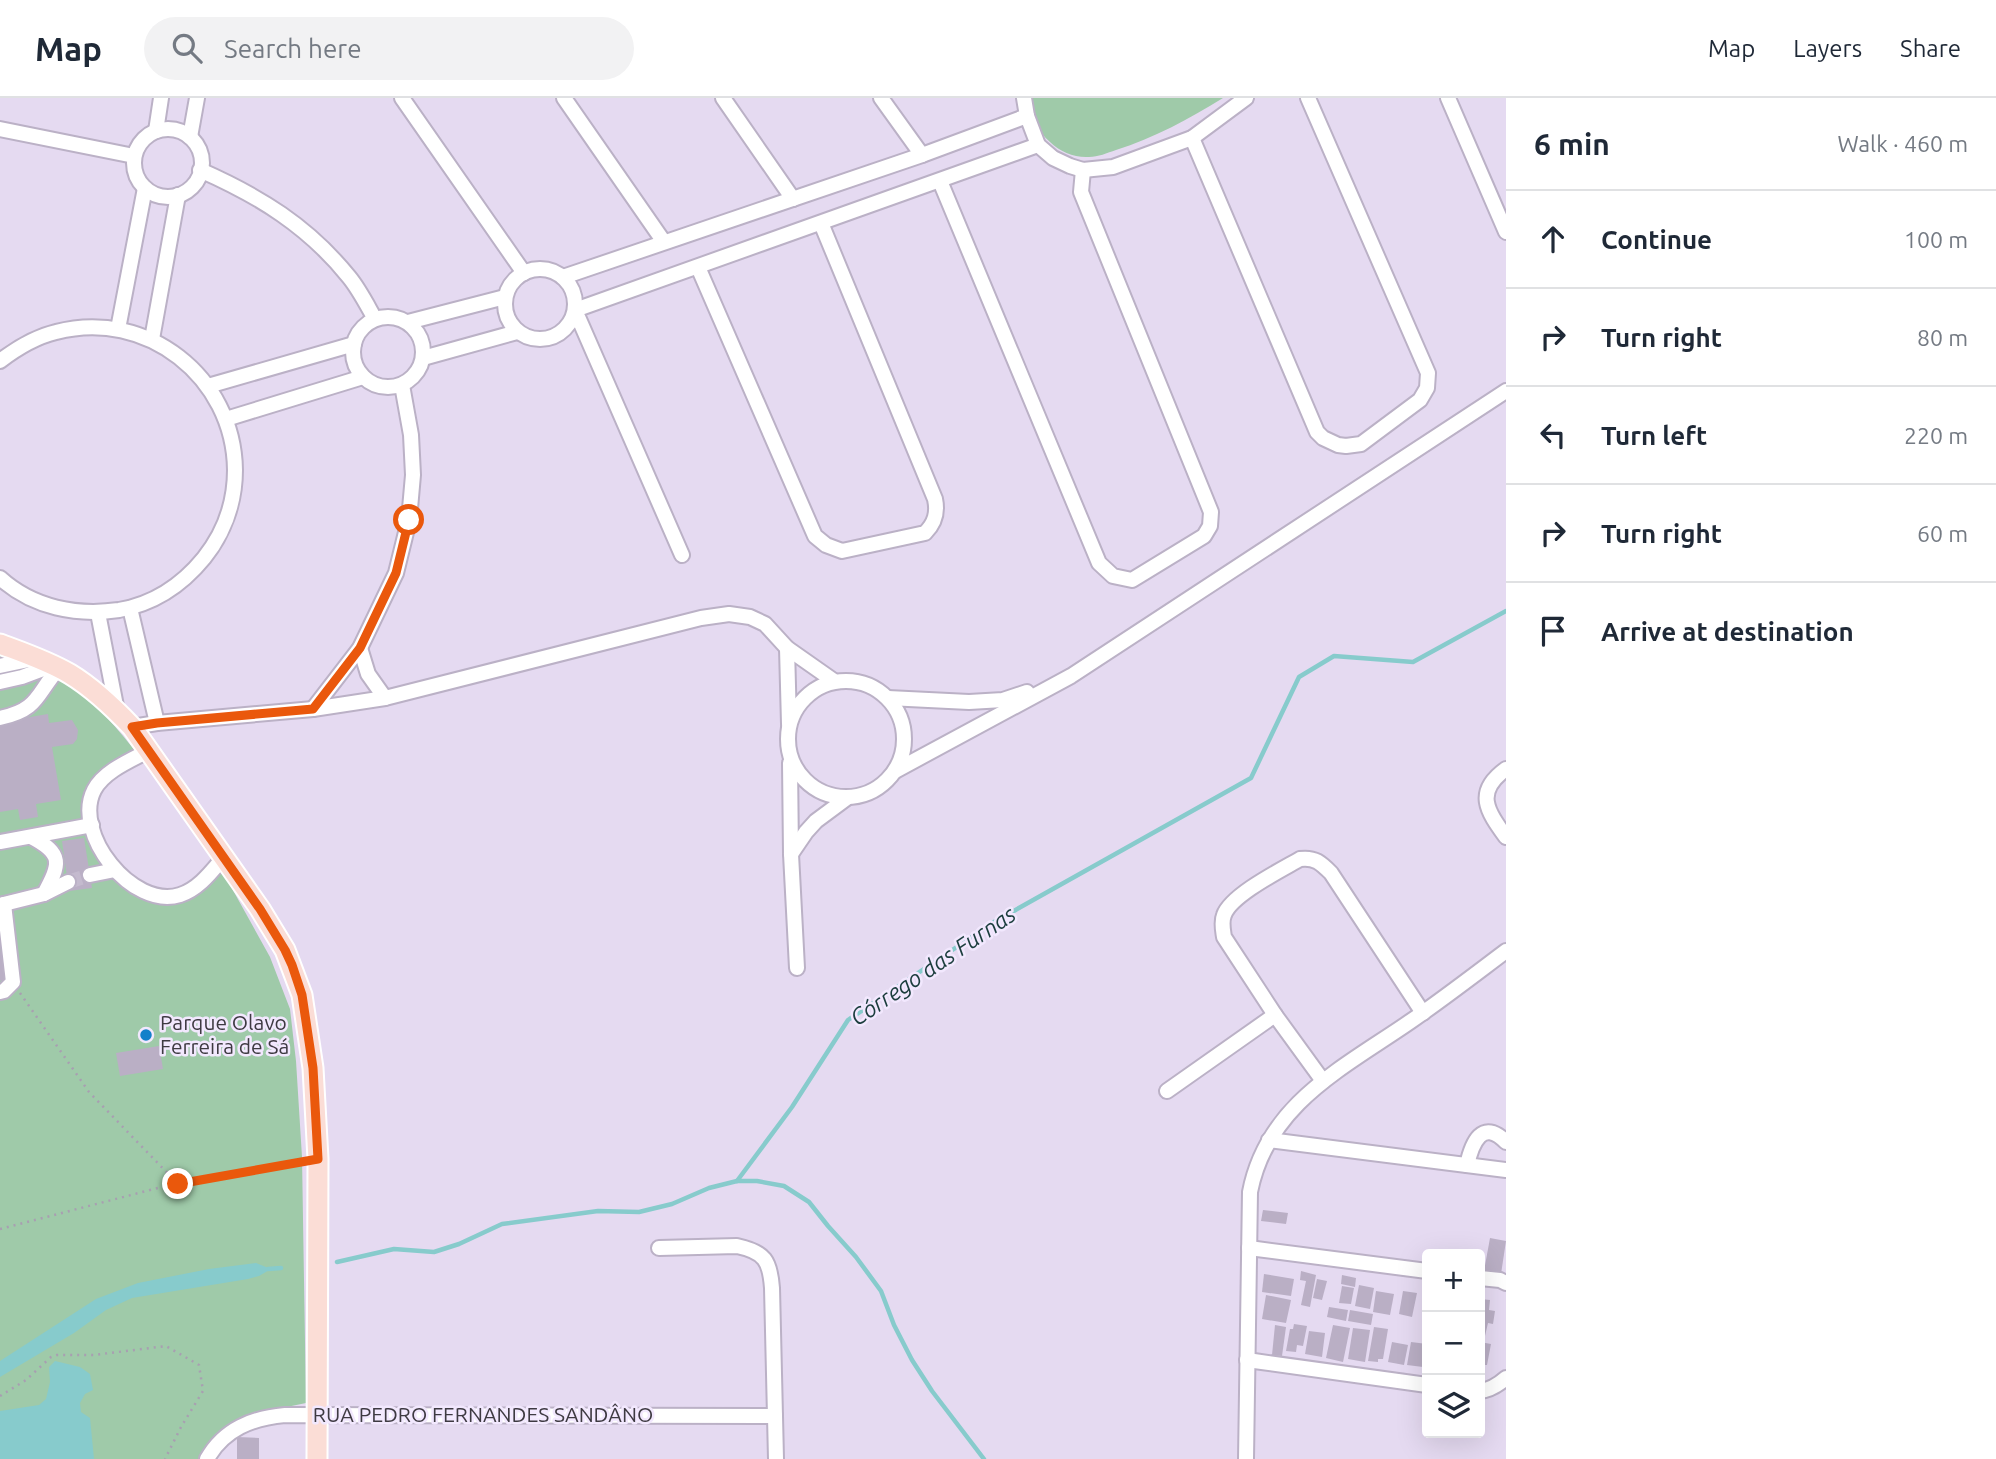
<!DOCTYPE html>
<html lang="en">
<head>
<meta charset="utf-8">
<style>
  body { margin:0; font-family:Ubuntu,sans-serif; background:#f2f2f3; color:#1f2937 }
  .controls { position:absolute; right:21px; bottom:21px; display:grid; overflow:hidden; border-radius:7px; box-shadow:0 7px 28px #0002 }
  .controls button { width:63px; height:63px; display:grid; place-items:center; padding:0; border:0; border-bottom:2px solid #e0e1e3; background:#fff; color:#1f2937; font:35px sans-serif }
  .stop { position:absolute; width:21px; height:21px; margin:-16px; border:5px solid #ea580c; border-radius:50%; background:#fff }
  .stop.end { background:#ea580c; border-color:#fff; box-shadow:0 2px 7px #0008 }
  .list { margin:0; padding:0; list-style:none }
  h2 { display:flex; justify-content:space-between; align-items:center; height:91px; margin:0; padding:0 28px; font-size:30px }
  h2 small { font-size:23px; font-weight:400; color:#747a83 }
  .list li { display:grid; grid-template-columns:46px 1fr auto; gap:21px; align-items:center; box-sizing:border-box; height:98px; padding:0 28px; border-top:2px solid #e0e1e3 }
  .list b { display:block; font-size:26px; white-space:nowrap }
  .list em { font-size:23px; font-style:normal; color:#747a83 }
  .icon { flex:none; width:38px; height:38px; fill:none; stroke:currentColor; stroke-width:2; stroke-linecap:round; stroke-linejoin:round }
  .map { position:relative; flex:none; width:1506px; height:1361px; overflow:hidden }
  header { display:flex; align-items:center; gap:42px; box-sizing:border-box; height:98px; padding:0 35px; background:#fff; border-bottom:2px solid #e0e1e3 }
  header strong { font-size:33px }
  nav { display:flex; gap:38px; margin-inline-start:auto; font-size:24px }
  .search { width:490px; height:63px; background:#f2f2f3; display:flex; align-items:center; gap:18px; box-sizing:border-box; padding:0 24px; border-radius:38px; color:#747a83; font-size:26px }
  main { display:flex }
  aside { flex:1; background:#fff }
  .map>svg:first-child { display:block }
</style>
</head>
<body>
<header>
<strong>Map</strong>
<div class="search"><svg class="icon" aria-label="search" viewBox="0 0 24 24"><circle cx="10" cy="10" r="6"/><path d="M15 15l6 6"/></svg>Search here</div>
<nav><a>Map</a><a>Layers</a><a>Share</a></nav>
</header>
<main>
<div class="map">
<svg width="1506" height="1361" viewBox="0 0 1506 1361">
  <rect width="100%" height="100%" fill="#e5daf1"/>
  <!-- green -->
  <g fill="#9fcaa9">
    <path d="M1033,0H1223C1189,21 1154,40 1116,52C1107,55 1098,59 1089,59C1075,60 1060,54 1050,44C1037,33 1032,17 1033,0Z"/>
    <path d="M0,556C18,563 40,568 57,578C86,594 116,628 136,654L92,691L100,757L168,801L219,767L270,859L290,911L296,963L302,1059L306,1305L248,1317L215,1340L201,1361H0Z"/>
  </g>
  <!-- water -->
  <g fill="#87cbcc">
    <path d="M256,1165L271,1171L259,1178L248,1181L132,1200L106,1212L74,1235L0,1279V1263L96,1201L138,1185L209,1171Z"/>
    <path d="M55,1263L80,1269L90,1276L93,1292L85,1296L80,1305L81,1314L90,1320L94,1361H0V1313L39,1307L46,1301L50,1284L49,1269Z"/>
  </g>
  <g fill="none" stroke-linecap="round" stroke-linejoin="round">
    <!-- stream -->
    <g stroke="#87cbcc" stroke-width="4.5">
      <path d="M737,1083L792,1009L848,922L994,824L1251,680L1299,579L1334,558L1413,564L1506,513"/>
      <path d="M337,1164L394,1151L434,1154L459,1146L502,1126L598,1113L639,1114L672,1106L709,1090L737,1083H757L784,1088L809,1104L828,1128L856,1159L881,1193L894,1227L912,1262L932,1293L984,1361"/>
      <path d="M268,1171L281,1170"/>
    </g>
  </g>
  <!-- building -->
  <g fill="#baafc5">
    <path d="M48,616L49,625L72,622L78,632L77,641L73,646L52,649L61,702L36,706L38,719L20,722L18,711L0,714V624Z"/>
    <path d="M84,740L92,790L69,793L62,743Z"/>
    <path d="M0,851L8,881L0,883Z"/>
    <path d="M159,948L163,971L120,978L116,955Z"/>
    <path d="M1263,1112L1288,1115L1286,1126L1261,1123Z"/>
    <path d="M1490,1140L1506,1143L1501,1176L1484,1173Z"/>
    <path d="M1301,1173L1316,1177L1310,1209L1301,1207L1306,1183L1300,1182Z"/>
    <path d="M1264,1176L1294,1181L1291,1198L1262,1194Z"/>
    <path d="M1342,1177L1356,1180L1355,1189L1341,1186Z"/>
    <path d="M1317,1181L1327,1183L1322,1202L1313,1200Z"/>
    <path d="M1359,1187L1374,1190L1370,1211L1355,1208Z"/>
    <path d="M1342,1188L1354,1190L1351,1206L1339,1205Z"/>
    <path d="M1376,1193L1394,1196L1390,1217L1373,1214Z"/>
    <path d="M1403,1193L1417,1195L1412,1219L1399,1216Z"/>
    <path d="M1266,1197L1291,1202L1286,1225L1262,1221Z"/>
    <path d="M1480,1201L1490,1202L1489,1212L1495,1213L1493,1226L1488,1225L1485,1238L1480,1237Z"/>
    <path d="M1329,1209L1348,1212L1346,1223L1327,1219Z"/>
    <path d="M1350,1212L1373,1216L1371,1227L1348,1223Z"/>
    <path d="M1294,1226L1307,1228L1303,1248L1297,1247L1296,1254L1286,1253L1290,1231H1293Z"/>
    <path d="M1275,1227L1286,1229L1282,1258L1272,1257Z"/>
    <path d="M1333,1227L1350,1230L1343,1264L1326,1260Z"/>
    <path d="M1374,1229L1388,1231L1383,1261H1378V1264L1368,1263Z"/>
    <path d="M1353,1230L1370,1232L1365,1264L1348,1261Z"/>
    <path d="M1309,1233L1325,1235L1322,1259L1305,1256Z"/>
    <path d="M1392,1244L1408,1247L1404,1267L1388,1264Z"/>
    <path d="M1411,1244L1427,1246L1423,1269L1407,1267Z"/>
    <path d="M1480,1244L1491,1246L1487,1267H1484L1483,1273H1480Z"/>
    <path d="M237,1339L259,1340V1361H237Z"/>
  </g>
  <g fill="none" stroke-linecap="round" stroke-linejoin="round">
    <!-- minor-tunnel -->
    <path stroke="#c4bace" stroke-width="14" stroke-dasharray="14 7" stroke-linecap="butt" d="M68,784L90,777"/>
    <defs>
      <g id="minor">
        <path d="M402,0L524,175"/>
        <path d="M564,0L664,144"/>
        <path d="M723,0L793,101"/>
        <path d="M881,0L922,57"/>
        <path d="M1024,0L1027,18L1038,47L1053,60L1070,68L1083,72L1113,69L1192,40L1246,0"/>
        <path d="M1448,0L1506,134"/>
        <path d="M0,31L134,58"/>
        <circle cx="168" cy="65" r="34"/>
        <path d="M156,33L161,0"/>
        <path d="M190,39L197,0"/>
        <path d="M1192,40L1317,334L1323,340L1338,347L1346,348L1361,346L1420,302L1427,290L1428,275L1308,0"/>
        <path d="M200,72C259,98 308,128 349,179C359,191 367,207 375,221"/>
        <path d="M940,83L1099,465L1113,478L1132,482L1204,438L1210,428L1211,414L1081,94L1083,72"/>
        <path d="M698,169L815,438L826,447L842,453L925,435C935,425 938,415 935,401L821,125"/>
        <circle cx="540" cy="206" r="35"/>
        <path d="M563,179L922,57L1027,18"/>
        <circle cx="388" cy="254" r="35"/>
        <path d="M408,224L505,199"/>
        <path d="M118,231L145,90"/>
        <path d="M152,241L178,97"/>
        <path d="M423,260L517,234"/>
        <path d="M0,263C17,250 35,239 56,234C146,210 234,279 235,372C235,404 224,435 204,460C182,487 153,506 119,512C77,518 33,510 0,480"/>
        <path d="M208,288L354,246"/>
        <path d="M226,321L363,279"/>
        <path d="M682,457L575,212L1038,47"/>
        <path d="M130,510L157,625"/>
        <path d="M98,515L117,613"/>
        <path d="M360,550L368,576L385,600"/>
        <path d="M787,550L789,626"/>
        <path d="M0,568L38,560"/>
        <circle cx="846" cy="641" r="58"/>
        <path d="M0,584L22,579L54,567"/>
        <path d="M888,600L969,604L1003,602L1027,594"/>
        <path d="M313,611L360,550L396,475L409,422L413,377L411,337L402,287"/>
        <path d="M0,620C39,612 36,596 59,570"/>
        <path d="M132,629L157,625L313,611L385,600L701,520L729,516L750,519L765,526L787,550L834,583"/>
        <path d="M150,652C131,662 104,673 94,692C72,735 132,812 180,797C199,791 212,773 224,759"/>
        <path d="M790,665L791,756L797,870"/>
        <path d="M1506,671C1474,694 1487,713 1506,739"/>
        <path d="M895,673L1071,578L1506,293"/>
        <path d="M31,739C64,756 60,766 44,796"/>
        <path d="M0,744L92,727"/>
        <path d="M791,756L806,734L816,723L847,700"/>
        <path d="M90,777L115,772"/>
        <path d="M0,807L44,796L68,784"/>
        <path d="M0,894L4,893L13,884L4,806"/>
        <path d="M1323,983L1275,917L1224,839C1223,832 1221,824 1224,817C1231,797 1281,772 1300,761C1315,759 1321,765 1331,775L1423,915"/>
        <path d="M1167,993L1275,917"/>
        <path d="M1269,1042L1506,1072"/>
        <path d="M1467,1067C1472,1045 1482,1020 1506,1044"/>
        <path d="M659,1150L737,1148C765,1154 770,1163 772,1190L776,1361"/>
        <path d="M1249,1150L1427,1173"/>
        <path d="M1480,1180L1500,1182L1506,1185"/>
        <path d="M1247,1262L1427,1287"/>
        <path d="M1480,1293C1490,1292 1498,1287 1506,1280"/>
        <path d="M207,1361C224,1331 252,1320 285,1317L775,1318"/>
        <path d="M1246,1361L1250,1094C1267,1006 1343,970 1411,923C1443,901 1474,877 1506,853"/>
      </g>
      <path id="major" d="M0,546C24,555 48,563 70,576C93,590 114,610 132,629L260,811L285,852L302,897L313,970L318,1061L317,1361"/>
    </defs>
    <!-- minor casing -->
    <use href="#minor" stroke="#bbb1c6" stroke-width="18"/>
    <!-- major casing -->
    <use href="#major" stroke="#fff" stroke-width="23"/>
    <!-- path -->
    <g stroke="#a89fb1" stroke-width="2.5" stroke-dasharray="2 5" stroke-linecap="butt">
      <path d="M20,895L89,994L178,1086"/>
      <path d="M0,1131L158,1090L242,1073L301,1064"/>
      <path d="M0,1298L26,1282L51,1259L57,1257H94L166,1248L199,1267L203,1293L181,1329L165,1361"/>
    </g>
    <!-- minor -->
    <use href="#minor" stroke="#fff" stroke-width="14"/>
    <!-- major -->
    <use href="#major" stroke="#fbddd6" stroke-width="19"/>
  </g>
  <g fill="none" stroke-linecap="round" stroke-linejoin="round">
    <!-- route -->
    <path stroke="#ea580c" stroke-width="9" d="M178,1086L318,1061L313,970L302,897L292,867L285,852L260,811L132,629L157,625L313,611L360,550L396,475L409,422"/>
  </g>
  <!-- markers -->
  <circle fill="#1280ca" stroke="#f2e8fe" stroke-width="2.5" cx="146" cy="937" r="7"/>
  <g text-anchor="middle" stroke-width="5" stroke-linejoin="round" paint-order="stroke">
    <!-- poi labels -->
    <g font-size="21" fill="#3e3a42" stroke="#f2e8fe" text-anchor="start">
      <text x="160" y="932">Parque Olavo<tspan x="160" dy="24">Ferreira de Sá</tspan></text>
    </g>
    <!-- street labels -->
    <g font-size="21" fill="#3e3a42" stroke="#f2e8fe">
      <text x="483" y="1324">RUA PEDRO FERNANDES SANDÂNO</text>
    </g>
    <!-- water labels -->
    <g font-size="23" font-style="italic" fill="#1b3d3d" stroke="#f2e8fe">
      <text transform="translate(933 868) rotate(-34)" y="8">Córrego das Furnas</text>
    </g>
  </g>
</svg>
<div class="controls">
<button>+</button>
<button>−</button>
<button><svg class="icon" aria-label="layers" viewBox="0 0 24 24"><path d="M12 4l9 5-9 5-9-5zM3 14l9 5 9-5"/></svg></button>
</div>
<div class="stop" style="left:409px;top:422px"></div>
<div class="stop end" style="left:178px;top:1086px"></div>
</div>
<aside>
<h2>6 min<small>Walk · 460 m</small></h2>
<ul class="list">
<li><svg class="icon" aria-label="ahead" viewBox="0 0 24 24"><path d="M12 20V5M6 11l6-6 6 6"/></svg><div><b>Continue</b></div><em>100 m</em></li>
<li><svg class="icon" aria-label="right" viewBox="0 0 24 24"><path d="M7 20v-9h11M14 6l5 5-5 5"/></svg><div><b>Turn right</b></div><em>80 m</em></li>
<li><svg class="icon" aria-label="left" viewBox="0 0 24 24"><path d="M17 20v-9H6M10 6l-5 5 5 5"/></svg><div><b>Turn left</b></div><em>220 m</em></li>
<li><svg class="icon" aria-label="right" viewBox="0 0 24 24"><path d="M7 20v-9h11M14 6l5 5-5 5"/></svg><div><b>Turn right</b></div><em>60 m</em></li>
<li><svg class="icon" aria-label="arrive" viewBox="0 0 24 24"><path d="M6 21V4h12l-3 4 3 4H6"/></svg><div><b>Arrive at destination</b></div></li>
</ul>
</aside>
</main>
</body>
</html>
